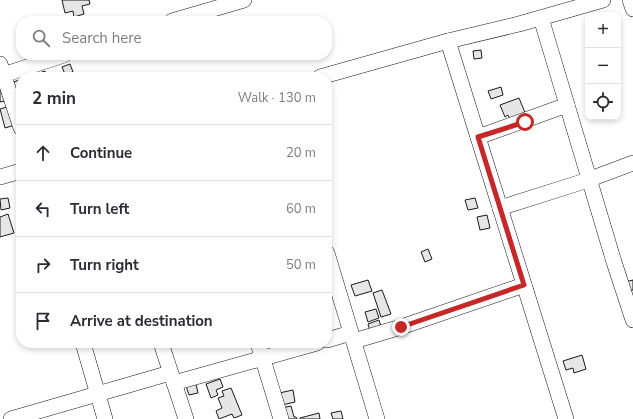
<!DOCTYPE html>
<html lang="en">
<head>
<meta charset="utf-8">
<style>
  body { margin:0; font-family:"Nunito Sans",sans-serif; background:#f2f2f3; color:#2b2b33 }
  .controls { position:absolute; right:12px; top:12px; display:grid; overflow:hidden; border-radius:8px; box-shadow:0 2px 6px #0003 }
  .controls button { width:36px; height:36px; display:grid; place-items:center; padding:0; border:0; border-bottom:1px solid #e1e1e2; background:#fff; color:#2b2b33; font:20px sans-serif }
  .stop { position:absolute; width:12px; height:12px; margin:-9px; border:3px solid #c62828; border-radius:50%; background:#fff }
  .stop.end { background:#c62828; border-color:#fff; box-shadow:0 1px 4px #0008 }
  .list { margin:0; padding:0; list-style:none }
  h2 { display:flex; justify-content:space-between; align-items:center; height:52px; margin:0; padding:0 16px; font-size:17px }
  h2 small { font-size:13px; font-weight:400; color:#7c7c81 }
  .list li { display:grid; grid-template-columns:26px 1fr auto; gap:12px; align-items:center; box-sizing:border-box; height:56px; padding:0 16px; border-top:1px solid #e1e1e2 }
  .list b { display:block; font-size:15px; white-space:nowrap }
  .list em { font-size:13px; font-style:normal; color:#7c7c81 }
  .icon { flex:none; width:22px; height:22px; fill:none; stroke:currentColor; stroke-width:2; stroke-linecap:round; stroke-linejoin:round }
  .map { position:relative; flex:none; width:633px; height:419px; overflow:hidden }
  .search { position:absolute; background:#fff; box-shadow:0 2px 6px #0003; left:16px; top:16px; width:316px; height:44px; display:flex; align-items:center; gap:10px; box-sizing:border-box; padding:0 14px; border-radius:16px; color:#7c7c81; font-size:15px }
  .panel { position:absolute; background:#fff; box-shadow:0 2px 6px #0003; left:16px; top:72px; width:316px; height:276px; border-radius:16px }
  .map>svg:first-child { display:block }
</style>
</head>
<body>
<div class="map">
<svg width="633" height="419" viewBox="0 0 633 419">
  <rect width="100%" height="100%" fill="#fff"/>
  <!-- building -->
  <g fill="#e6e6e6" stroke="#1a1a1a">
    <path d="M62,0H89L90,4L82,6L84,14L74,17L73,11L65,13Z"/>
    <path d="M481,50L482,58L474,59L473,51Z"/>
    <path d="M70,64L73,72L65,74L62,67Z"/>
    <path d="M45,71L47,77H28Z"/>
    <path d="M21,79V98L15,100L9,84Z"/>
    <path d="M0,85L5,101L0,102Z"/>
    <path d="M501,87L503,95L491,99L488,91Z"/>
    <path d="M519,98L526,115L511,121L508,115L505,117L500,105Z"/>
    <path d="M10,106L15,125L5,128L0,109Z"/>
    <path d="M8,198L10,208L1,210L0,199Z"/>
    <path d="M475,198L478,208L468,210L465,200Z"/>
    <path d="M8,214L14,233L0,237V217Z"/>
    <path d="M487,215L490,228L480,230L477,217Z"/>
    <path d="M428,249L432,259L425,262L421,252Z"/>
    <path d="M368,280L372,291L355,296L351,285Z"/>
    <path d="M633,280V290L628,291L625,282Z"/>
    <path d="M382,290L391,314L381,317L373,293Z"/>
    <path d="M376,309L379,318L368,322L365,312Z"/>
    <path d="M379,320L381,327L370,331L368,324Z"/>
    <path d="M582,355L586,369L574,373L573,368L566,370L563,361Z"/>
    <path d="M220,379L223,387L216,390L218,395L211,398L206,384Z"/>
    <path d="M196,384L198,393L189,395L186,386Z"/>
    <path d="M231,388L242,415L234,418L232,414L219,419L216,411L222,408L218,398L224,396L222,391Z"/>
    <path d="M293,390L295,402L282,405L279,393Z"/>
    <path d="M291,406L294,417H296L297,419H285L282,408Z"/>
    <path d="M341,411L343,419H333L331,413Z"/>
    <path d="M319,413L320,419H300V418Z"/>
  </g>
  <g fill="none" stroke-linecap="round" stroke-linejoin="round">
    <defs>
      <g id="minor">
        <path d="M630,0L633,9"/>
        <path d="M541,18L614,262L633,320"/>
        <path d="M172,21L244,0"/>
        <path d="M448,41L566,419"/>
        <path d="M0,64L21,128"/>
        <path d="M0,76L64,55"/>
        <path d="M320,77L448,41L519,24L603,0"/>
        <path d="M478,137L567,105"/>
        <path d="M0,177L21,171"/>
        <path d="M500,208L585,181L633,163"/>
        <path d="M327,253L377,419"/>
        <path d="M327,340L351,333"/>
        <path d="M354,341L401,327L524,285"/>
        <path d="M83,343L105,419"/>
        <path d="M161,343L186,419"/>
        <path d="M258,343L281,419"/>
        <path d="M174,383L317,343"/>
        <path d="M11,419L170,373"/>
      </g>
    </defs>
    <!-- minor casing -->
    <use href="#minor" stroke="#1a1a1a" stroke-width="16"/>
    <!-- minor -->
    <use href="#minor" stroke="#fff" stroke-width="15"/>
  </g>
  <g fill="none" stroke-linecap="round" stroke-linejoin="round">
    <!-- route -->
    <path stroke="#c62828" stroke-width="5" d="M401,327L524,285L478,137L525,122"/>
  </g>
</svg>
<div class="controls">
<button>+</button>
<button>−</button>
<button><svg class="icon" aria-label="locate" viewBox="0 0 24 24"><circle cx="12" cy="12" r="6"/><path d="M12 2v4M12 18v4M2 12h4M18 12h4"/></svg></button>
</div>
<div class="stop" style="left:525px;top:122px"></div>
<div class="stop end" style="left:401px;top:327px"></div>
<div class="search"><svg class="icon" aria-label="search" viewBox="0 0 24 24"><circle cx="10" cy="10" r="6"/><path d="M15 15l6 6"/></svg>Search here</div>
<section class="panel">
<h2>2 min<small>Walk · 130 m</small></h2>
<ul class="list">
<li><svg class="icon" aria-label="ahead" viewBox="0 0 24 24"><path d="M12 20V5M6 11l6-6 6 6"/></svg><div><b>Continue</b></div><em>20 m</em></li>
<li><svg class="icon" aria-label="left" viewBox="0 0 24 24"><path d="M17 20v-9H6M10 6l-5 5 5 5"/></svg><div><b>Turn left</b></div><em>60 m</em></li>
<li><svg class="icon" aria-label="right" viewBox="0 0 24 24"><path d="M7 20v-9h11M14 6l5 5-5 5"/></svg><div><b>Turn right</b></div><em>50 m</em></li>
<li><svg class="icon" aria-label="arrive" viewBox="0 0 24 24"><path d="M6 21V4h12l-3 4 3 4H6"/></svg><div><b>Arrive at destination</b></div></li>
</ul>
</section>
</div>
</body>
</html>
